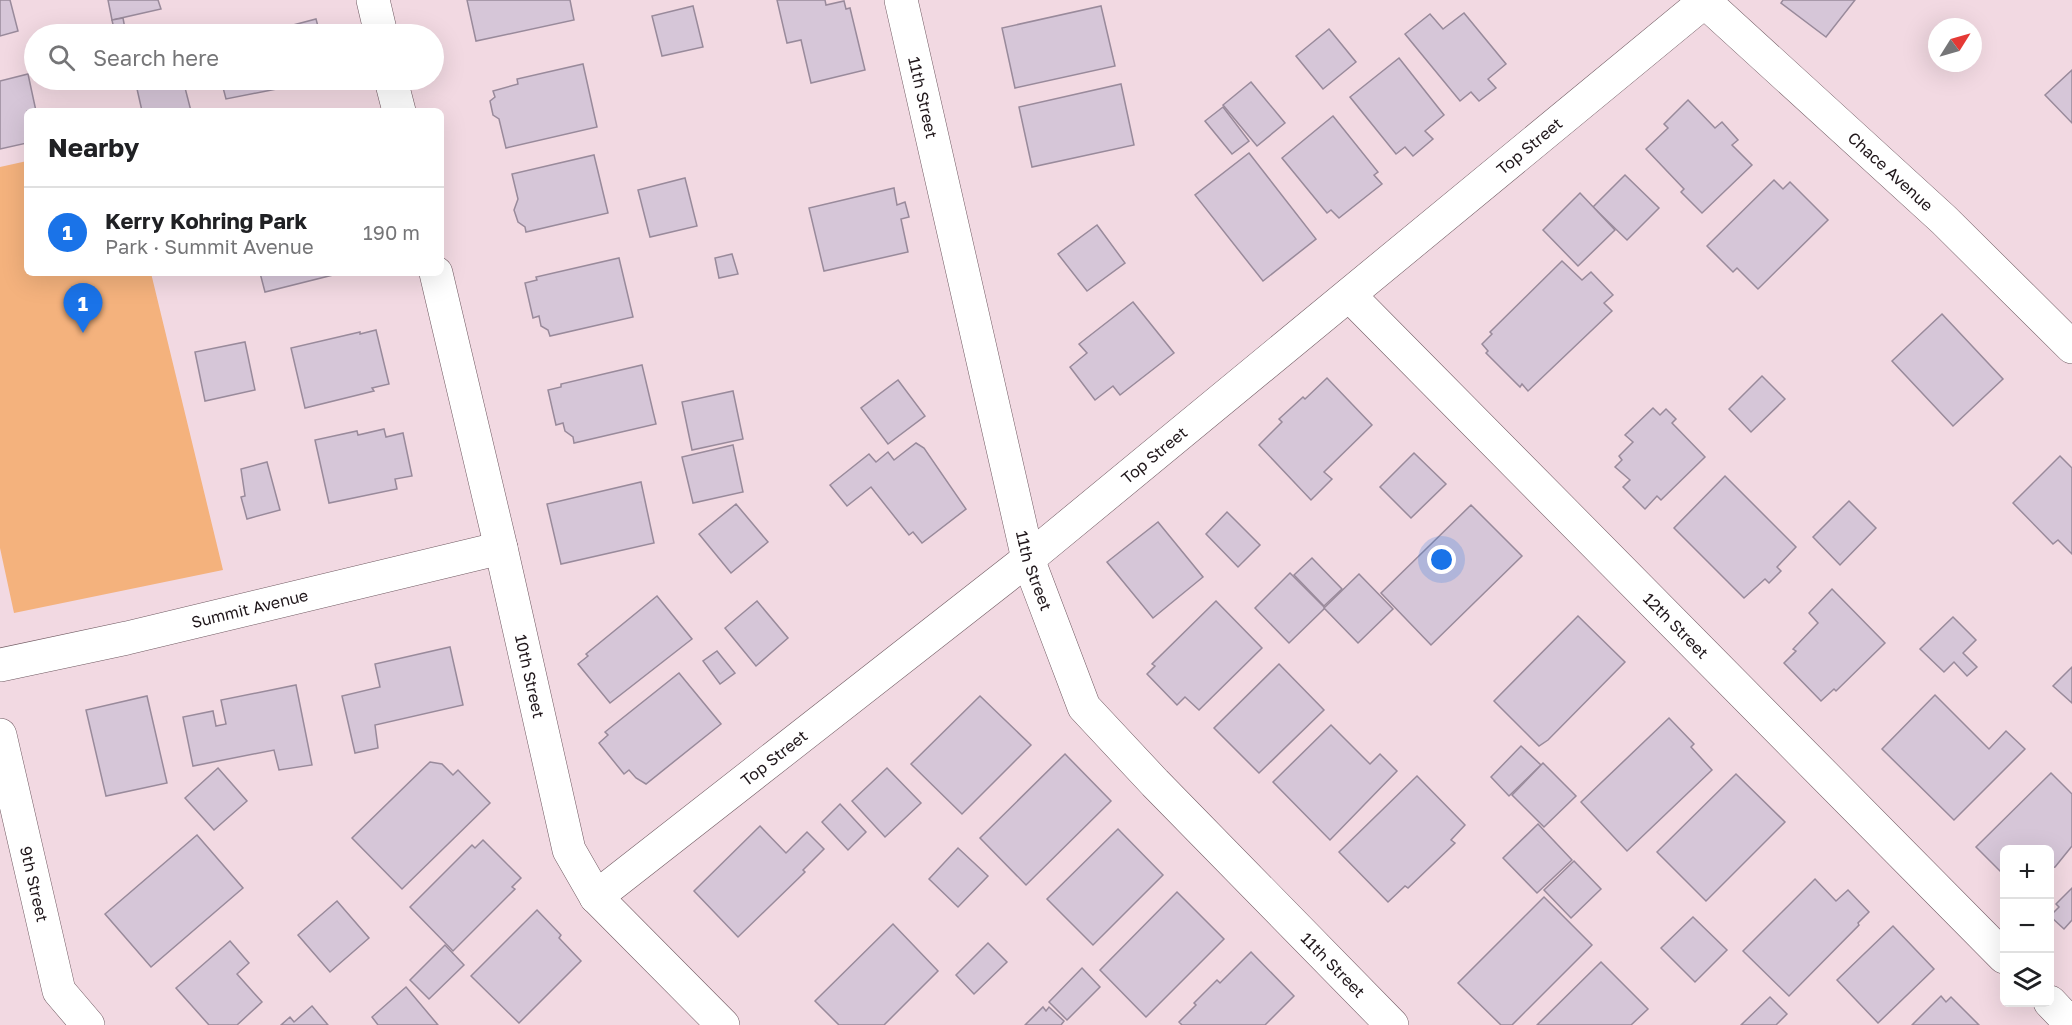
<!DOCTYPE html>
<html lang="en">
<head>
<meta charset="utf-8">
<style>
  body { margin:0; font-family:"Golos Text",sans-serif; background:#f6f6f6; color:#202124 }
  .controls { position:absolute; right:18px; bottom:18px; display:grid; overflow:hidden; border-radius:9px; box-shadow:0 6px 24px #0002 }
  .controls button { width:54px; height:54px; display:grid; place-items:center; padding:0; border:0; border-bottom:2px solid #e0e0e0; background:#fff; color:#202124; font:30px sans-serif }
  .compass { position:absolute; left:1928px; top:18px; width:54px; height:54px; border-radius:50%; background:#fff; box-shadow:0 6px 24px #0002; rotate:53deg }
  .you { position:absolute; left:1442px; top:560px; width:21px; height:21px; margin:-15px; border:4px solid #fff; border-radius:50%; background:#1a73e8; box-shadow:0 0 0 9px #1a73e833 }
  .badge { display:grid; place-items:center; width:39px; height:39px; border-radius:50%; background:#1a73e8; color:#fff; font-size:20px; font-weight:700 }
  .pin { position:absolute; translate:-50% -50px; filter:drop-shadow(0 2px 3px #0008) }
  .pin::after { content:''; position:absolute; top:32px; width:21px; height:18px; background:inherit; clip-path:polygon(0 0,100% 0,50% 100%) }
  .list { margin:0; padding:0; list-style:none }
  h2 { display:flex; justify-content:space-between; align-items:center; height:78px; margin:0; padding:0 24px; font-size:26px }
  h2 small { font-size:20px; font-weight:400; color:#757577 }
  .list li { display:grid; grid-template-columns:39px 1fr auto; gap:18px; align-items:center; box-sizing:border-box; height:90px; padding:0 24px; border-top:2px solid #e0e0e0 }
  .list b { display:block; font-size:22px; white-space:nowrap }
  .list p { margin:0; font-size:20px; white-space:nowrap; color:#757577 }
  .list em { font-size:20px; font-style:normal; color:#757577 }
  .icon { flex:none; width:33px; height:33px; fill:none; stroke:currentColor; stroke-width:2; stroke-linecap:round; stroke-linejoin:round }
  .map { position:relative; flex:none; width:2072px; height:1025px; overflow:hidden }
  .search { position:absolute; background:#fff; box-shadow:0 6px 24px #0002; left:24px; top:24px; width:420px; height:66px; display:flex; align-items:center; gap:15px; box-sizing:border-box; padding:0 21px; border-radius:33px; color:#757577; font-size:22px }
  .panel { position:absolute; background:#fff; box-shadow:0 6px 24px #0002; left:24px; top:108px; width:420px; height:168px; border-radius:9px }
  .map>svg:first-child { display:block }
</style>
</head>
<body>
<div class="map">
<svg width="2072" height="1025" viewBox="0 0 2072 1025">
  <rect width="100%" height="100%" fill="#f2d9e2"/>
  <!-- green -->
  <path fill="#f4b27d" d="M27,161V273H151L223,570L14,613L0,548V167Z"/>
  <!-- building -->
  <g fill="#d6c6d8" stroke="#998a9b" stroke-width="1.5">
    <path d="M0,0H10L18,31L0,36Z"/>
    <path d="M108,0H158L161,9L112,20Z"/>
    <path d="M467,0H570L574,20L476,41Z"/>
    <path d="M777,0H825L826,5L844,1L846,9L850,8L865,70L811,83L801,40L787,43Z"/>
    <path d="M1783,0H1855L1826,37L1781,3Z"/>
    <path d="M693,6L703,47L662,56L652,16Z"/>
    <path d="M1101,6L1115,66L1015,88L1002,28Z"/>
    <path d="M1464,13L1506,64L1488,79L1496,88L1479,101L1471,92L1460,101L1405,34L1430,14L1443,29Z"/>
    <path d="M123,18L126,34H115L112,20Z"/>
    <path d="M316,19L320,34H259Z"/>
    <path d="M1329,29L1356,62L1323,89L1296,56Z"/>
    <path d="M1399,58L1444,115L1425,131L1433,139L1413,156L1405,147L1396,154L1350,97Z"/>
    <path d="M583,64L597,127L506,148L499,119L493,115L490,101L495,97L493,91L518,84L517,79Z"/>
    <path d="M2072,70V123L2045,95Z"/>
    <path d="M28,74L36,111H27V143L0,149V81Z"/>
    <path d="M135,80H183L191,111H142Z"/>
    <path d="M221,80H322L226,99Z"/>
    <path d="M1251,82L1285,123L1257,146L1223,105Z"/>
    <path d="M1121,84L1134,145L1032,167L1019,107Z"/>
    <path d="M1688,100L1715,128L1722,122L1738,140L1732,145L1752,165L1702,213L1681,192L1684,189L1646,149L1668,128L1664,124Z"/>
    <path d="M1223,107L1249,141L1232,154L1205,121Z"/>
    <path d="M1333,116L1378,172L1374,175L1382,184L1339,218L1331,210L1327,213L1282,158Z"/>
    <path d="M1249,153L1316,239L1263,281L1195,195Z"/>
    <path d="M594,155L608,213L526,232L525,227L518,222L514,210L518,199L512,174Z"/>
    <path d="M1625,175L1659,208L1627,240L1593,207Z"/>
    <path d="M685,178L697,226L650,237L638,190Z"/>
    <path d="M1774,180L1783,189L1790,182L1828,220L1758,289L1737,268L1733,272L1707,246Z"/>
    <path d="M894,188L897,205L905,202L909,217L901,219L908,252L824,271L809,208Z"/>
    <path d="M1580,193L1615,230L1578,266L1543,230Z"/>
    <path d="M1097,225L1125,263L1087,291L1058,254Z"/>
    <path d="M732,254L738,274L719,278L715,258Z"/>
    <path d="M619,258L633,317L550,336L548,330L541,326L539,316L533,318L525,283L537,280L536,277Z"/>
    <path d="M1562,261L1582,280L1591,272L1613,295L1604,303L1612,311L1528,391L1522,384L1520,387L1486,353L1488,351L1482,344L1492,334L1490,332Z"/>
    <path d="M260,273H341L265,292Z"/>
    <path d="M1133,302L1174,353L1120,395L1113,386L1095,400L1070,367L1087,353L1079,344Z"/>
    <path d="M1942,314L2003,379L1953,426L1892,361Z"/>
    <path d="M376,330L389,384L372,388L374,391L305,408L291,348L360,332V334Z"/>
    <path d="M245,342L255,390L205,401L195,352Z"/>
    <path d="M642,365L656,424L574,443L573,437L565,431L563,423L556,425L548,390L561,387V384Z"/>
    <path d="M1762,376L1785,399L1751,432L1729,409Z"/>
    <path d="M1327,378L1372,425L1324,472L1332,479L1311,500L1259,445L1282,422L1279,419L1303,397L1305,399Z"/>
    <path d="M898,380L925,416L888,444L861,408Z"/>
    <path d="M733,391L743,439L692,450L682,402Z"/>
    <path d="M1653,408L1660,415L1666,409L1676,419L1672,423L1705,457L1661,500L1657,496L1645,509L1623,487L1630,480L1615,467L1622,460L1619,456L1633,442L1625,435Z"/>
    <path d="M384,429L386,437L403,433L412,476L395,479L397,489L329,503L315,440L357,431L358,435Z"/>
    <path d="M916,443L924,448L966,509L922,543L913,532L909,535L871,487L847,506L830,485L869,454L876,462L888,452L894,460Z"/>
    <path d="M733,445L743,492L693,503L682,457Z"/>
    <path d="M1414,453L1446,484L1411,518L1380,487Z"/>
    <path d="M2060,456L2072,468V554L2058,540L2053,544L2013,503Z"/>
    <path d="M267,462L280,510L247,519L241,497L245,496L241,469Z"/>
    <path d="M1725,476L1796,547L1777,567L1781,571L1769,583L1765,579L1744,598L1674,528Z"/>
    <path d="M641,482L654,543L561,564L547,504Z"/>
    <path d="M1849,501L1876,528L1840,565L1813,537Z"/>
    <path d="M736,504L768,542L731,573L699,534Z"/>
    <path d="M1471,505L1522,556L1431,645L1381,593Z"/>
    <path d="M1227,512L1260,545L1238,567L1206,534Z"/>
    <path d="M1158,522L1203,577L1153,618L1107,562Z"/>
    <path d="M1312,558L1342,589L1324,606L1294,575Z"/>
    <path d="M1290,573L1325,608L1289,643L1255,608Z"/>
    <path d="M1359,574L1393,609L1358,643L1324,608Z"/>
    <path d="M1832,589L1885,643L1836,691L1834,689L1821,701L1784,663L1796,651L1793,649L1818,623L1809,613Z"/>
    <path d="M657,596L692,639L610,703L578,664L588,656L586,654Z"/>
    <path d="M757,601L788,638L756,666L725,628Z"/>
    <path d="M1216,601L1262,648L1199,710L1185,697L1177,705L1147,674L1155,666L1152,664Z"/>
    <path d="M1578,616L1625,662L1548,740L1539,746L1494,701Z"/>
    <path d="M1953,617L1976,640L1963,653L1977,667L1967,676L1954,662L1944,672L1920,649Z"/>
    <path d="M450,647L463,705L375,725L378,748L355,753L342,696L380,687L375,664Z"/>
    <path d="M717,651L735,673L720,684L703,661Z"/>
    <path d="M1279,664L1324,710L1259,773L1214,728Z"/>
    <path d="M2072,667V703L2053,686Z"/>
    <path d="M679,673L721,724L646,784L636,778L629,770L624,774L599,743L608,735L605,732Z"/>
    <path d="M296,685L312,765L279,770L274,750L193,766L183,717L213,711L216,726L226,724L221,700Z"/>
    <path d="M1935,695L1989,749L2006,731L2025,749L1954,820L1882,749Z"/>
    <path d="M147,696L167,783L106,796L86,710Z"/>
    <path d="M980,696L1031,745L962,814L911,764Z"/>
    <path d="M1669,718L1694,744L1691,747L1712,770L1627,851L1581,802Z"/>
    <path d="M1331,725L1370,764L1380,754L1397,771L1330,840L1273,782Z"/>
    <path d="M1521,746L1541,765L1509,796L1491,777Z"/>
    <path d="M1065,754L1111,801L1026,885L980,838Z"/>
    <path d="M430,762L442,764L453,775L458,770L490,803L402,889L352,838Z"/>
    <path d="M1543,763L1576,796L1544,827L1512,795Z"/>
    <path d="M218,768L247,801L214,830L185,798Z"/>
    <path d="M887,768L921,803L885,837L852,801Z"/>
    <path d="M2051,773L2072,794V846L2055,867L2050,868V850H2004V875L1976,847Z"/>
    <path d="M1736,774L1785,822L1706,901L1657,852Z"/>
    <path d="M1417,776L1465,825L1451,840L1455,843L1408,888L1405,886L1388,902L1339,852Z"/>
    <path d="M840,804L866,832L848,850L822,822Z"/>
    <path d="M1538,824L1572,860L1537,893L1503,858Z"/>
    <path d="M760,826L786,853L807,832L824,849L803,870L805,872L738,937L694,891Z"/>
    <path d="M1118,829L1163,875L1093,945L1047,899Z"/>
    <path d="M197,835L243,888L151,967L105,914Z"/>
    <path d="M483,840L521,878L512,887L515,889L453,951L410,907L472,845L475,848Z"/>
    <path d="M958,848L988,876L958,907L929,879Z"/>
    <path d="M1574,861L1601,889L1571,918L1544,890Z"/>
    <path d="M1815,879L1836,901L1848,890L1869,912L1858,923L1859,925L1789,996L1743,951Z"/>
    <path d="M2072,888V920L2064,929L2050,916L2059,907L2056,904Z"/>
    <path d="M1177,892L1224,939L1146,1017L1100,970Z"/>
    <path d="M1544,897L1592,945L1512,1025H1501L1458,983Z"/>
    <path d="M337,901L369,938L330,972L298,935Z"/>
    <path d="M537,910L561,935L559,938L581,961L519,1023L471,976Z"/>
    <path d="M1693,917L1727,950L1695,982L1661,948Z"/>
    <path d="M893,924L938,971L884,1025H839L815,1001Z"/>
    <path d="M1893,926L1934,969L1878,1023L1837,980Z"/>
    <path d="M230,941L249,963L237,974L262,1002L237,1025H209L176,988Z"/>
    <path d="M988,943L1007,962L974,994L956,975Z"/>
    <path d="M445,945L464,965L429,999L410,980Z"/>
    <path d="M1251,952L1294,996L1265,1025H1182L1179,1022L1196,1005L1194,1003L1217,980L1220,983Z"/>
    <path d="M1601,962L1648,1009L1631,1025H1537Z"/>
    <path d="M1082,968L1100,987L1067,1020L1049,1002Z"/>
    <path d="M406,987L438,1025H378L372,1017Z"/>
    <path d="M1941,996L1946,1002L1951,997L1979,1025H1912Z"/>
    <path d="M1770,997L1787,1014L1776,1025H1741Z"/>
    <path d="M312,1006L328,1025H281L290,1017L294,1022Z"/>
    <path d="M1043,1007L1046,1011L1049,1007L1064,1021L1061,1025H1025Z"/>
  </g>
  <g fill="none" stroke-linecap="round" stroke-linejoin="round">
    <defs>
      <g id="street">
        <path d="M373,0L381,34"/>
        <path id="s1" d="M901,0L1028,559L1084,707L1155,783L1392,1025"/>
        <path id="s2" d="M1703,0L1944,220L2072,347"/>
        <path d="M391,80L399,111"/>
        <path id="s3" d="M436,273L501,548L569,850L596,897L723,1025"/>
        <path id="s4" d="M1349,295L2004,957"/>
        <path id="s5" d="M0,665L127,638L501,548"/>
        <path id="s6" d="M0,735L59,991L88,1025"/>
        <path id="s7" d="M596,897L1028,559L1704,2"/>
        <path d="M2050,1002L2072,1025"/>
      </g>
    </defs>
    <!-- street casing -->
    <use href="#street" stroke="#705a62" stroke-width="34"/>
    <!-- street -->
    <use href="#street" stroke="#fff" stroke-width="33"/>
  </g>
  <g text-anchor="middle" stroke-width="6" stroke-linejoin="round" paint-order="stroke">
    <!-- street labels -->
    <g font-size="16" fill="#1f161a" stroke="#fce7ef">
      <text dy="6" stroke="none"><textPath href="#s1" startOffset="100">11th Street</textPath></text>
      <text dy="6" stroke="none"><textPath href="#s7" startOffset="1198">Top Street</textPath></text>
      <text dy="6" stroke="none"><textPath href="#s2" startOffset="254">Chace Avenue</textPath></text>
      <text dy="6" stroke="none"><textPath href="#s7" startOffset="712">Top Street</textPath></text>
      <text dy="6" stroke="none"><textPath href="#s1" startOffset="586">11th Street</textPath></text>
      <text dy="6" stroke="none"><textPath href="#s5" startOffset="256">Summit Avenue</textPath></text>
      <text dy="6" stroke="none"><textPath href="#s4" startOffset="465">12th Street</textPath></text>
      <text dy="6" stroke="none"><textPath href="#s3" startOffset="414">10th Street</textPath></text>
      <text dy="6" stroke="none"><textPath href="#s7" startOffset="226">Top Street</textPath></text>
      <text dy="6" stroke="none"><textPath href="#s6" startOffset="153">9th Street</textPath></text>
      <text dy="6" stroke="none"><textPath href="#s1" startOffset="1090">11th Street</textPath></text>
    </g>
  </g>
</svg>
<div class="controls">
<button>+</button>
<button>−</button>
<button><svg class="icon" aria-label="layers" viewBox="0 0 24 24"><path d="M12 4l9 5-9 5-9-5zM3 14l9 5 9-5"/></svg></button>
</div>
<svg class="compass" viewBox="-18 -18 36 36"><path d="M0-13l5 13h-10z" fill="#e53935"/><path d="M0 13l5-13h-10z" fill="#757577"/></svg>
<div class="you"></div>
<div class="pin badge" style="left:83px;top:333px">1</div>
<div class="search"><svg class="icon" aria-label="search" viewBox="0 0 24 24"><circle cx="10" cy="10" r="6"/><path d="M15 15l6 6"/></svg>Search here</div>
<section class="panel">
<h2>Nearby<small></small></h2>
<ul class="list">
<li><span class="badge">1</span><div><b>Kerry Kohring Park</b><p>Park · Summit Avenue</p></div><em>190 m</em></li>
</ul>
</section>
</div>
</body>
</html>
